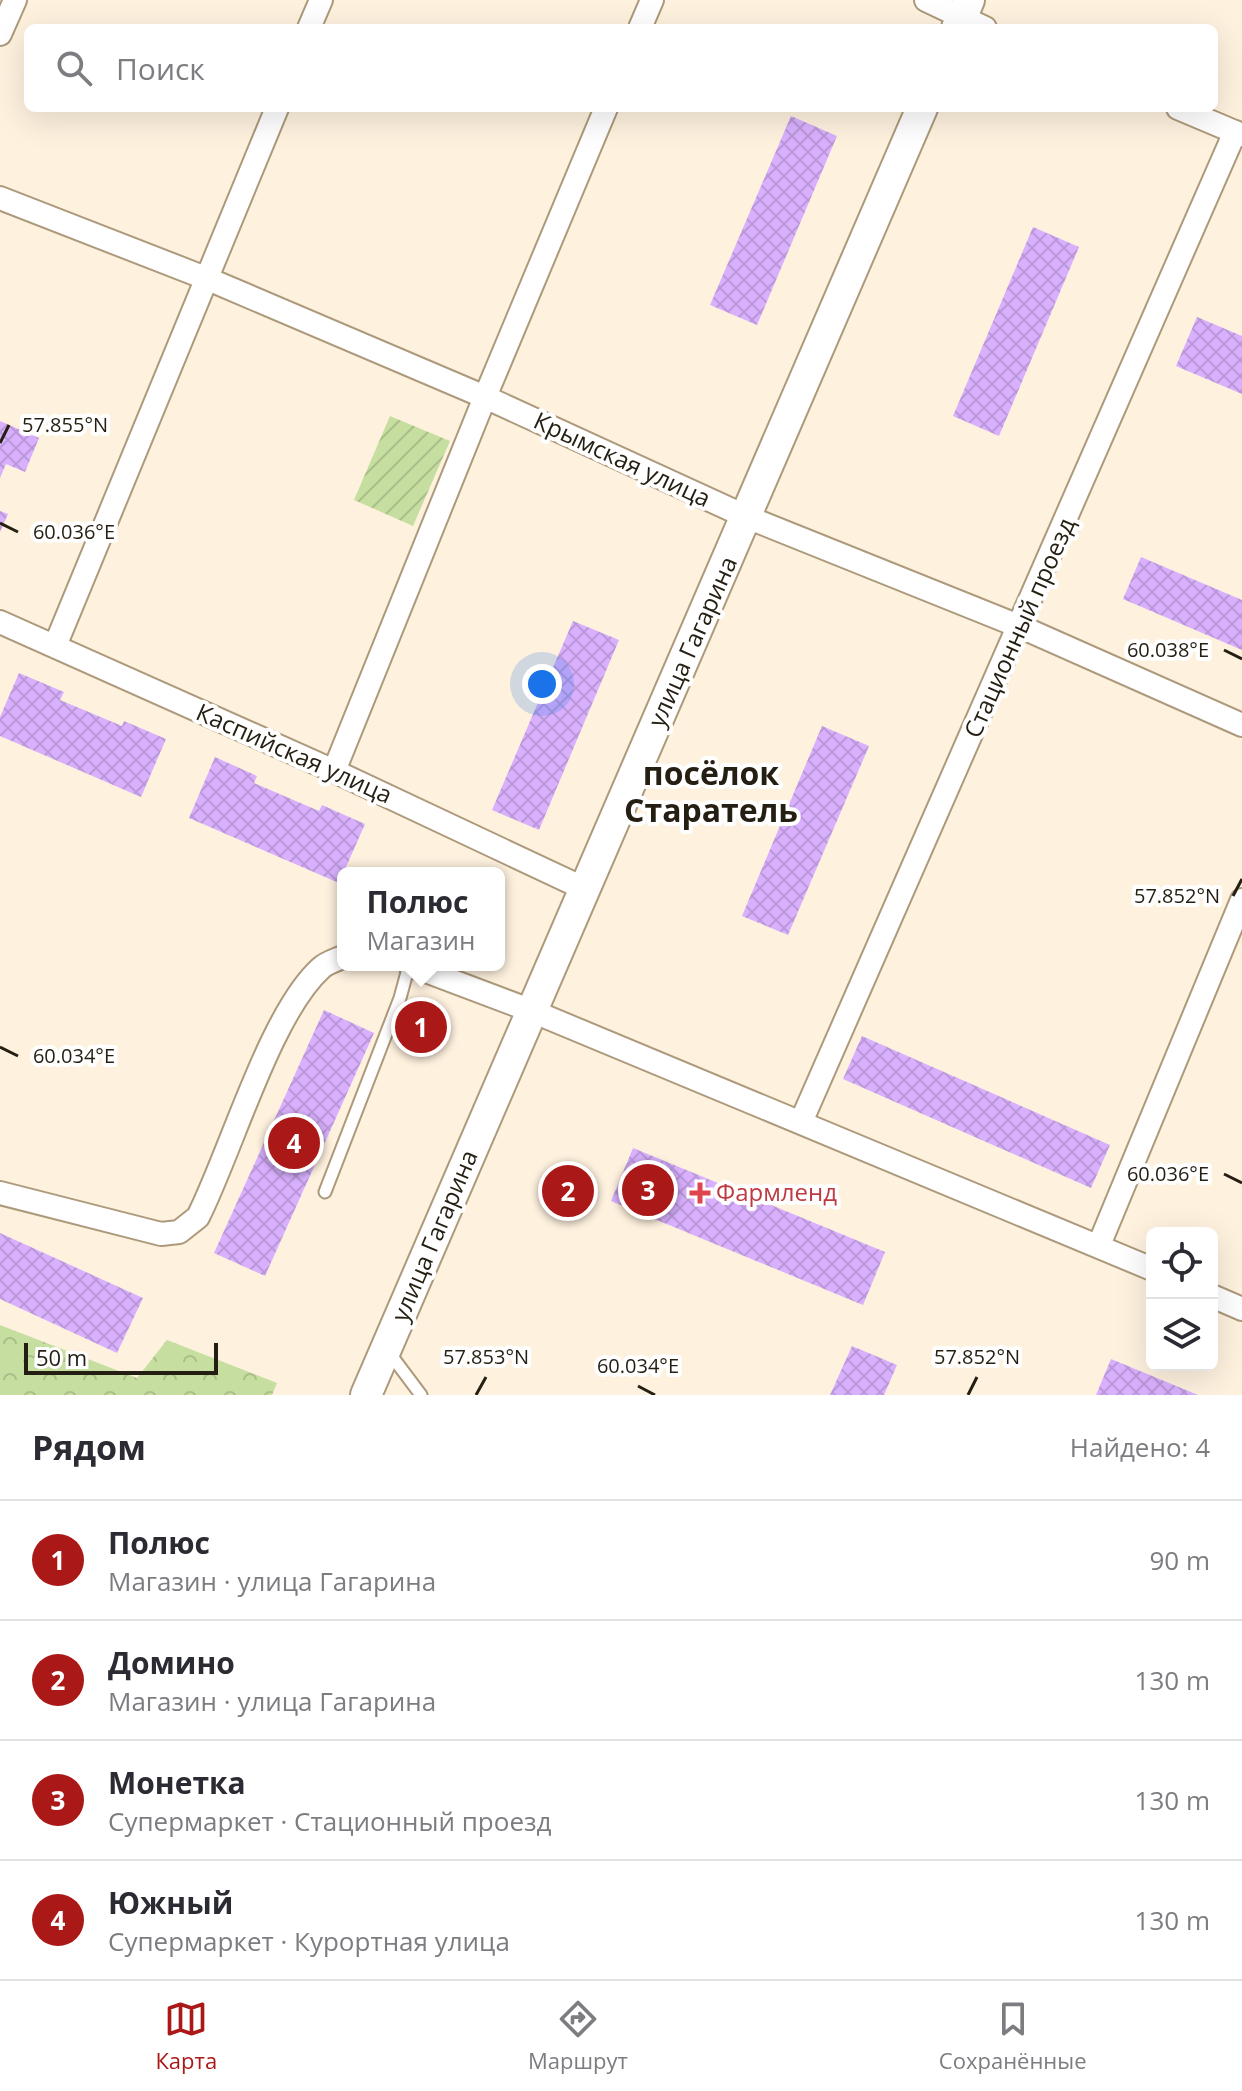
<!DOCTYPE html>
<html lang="ru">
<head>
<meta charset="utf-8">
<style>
  body { margin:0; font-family:"Open Sans",sans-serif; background:#f7f7f7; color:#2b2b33 }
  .controls { position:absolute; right:24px; bottom:24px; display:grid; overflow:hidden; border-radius:12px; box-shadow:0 8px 32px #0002 }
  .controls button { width:72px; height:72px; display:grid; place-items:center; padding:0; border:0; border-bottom:2px solid #e1e1e2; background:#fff; color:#2b2b33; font:40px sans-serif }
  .scale { position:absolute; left:24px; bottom:20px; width:194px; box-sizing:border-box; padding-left:8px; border:4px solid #251e12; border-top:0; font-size:22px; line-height:28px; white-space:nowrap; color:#251e12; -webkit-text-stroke:6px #fff; paint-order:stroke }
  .you { position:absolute; left:542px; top:684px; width:28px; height:28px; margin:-20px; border:6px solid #fff; border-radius:50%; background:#1a73e8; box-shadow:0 0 0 12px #1a73e833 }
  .badge { display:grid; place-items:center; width:52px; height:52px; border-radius:50%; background:#aa1817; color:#fff; font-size:26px; font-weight:700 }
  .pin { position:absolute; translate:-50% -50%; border:4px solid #fff; box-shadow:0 2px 8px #0006 }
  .popup { position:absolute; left:337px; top:867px; width:168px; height:104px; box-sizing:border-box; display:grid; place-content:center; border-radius:12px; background:#fff; filter:drop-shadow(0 2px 6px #0005); font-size:26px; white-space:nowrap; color:#7c7c81 }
  .popup b { font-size:30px; color:#2b2b33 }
  .popup::after { content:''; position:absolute; left:50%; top:100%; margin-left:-16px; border:16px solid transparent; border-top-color:#fff }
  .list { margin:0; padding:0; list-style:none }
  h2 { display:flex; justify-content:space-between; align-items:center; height:104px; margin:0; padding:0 32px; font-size:34px }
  h2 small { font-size:26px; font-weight:400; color:#7c7c81 }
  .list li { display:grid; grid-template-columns:52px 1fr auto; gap:24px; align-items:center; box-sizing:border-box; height:120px; padding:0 32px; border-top:2px solid #e1e1e2 }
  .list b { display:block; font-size:30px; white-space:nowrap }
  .list p { margin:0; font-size:26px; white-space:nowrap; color:#7c7c81 }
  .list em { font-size:26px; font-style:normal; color:#7c7c81 }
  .icon { flex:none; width:44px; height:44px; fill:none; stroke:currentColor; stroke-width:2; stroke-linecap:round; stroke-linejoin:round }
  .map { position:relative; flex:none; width:1242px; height:1395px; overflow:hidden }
  .search { position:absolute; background:#fff; box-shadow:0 8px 32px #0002; left:24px; right:24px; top:24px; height:88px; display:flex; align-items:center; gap:20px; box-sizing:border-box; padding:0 28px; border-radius:12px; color:#7c7c81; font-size:30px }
  .sheet { height:584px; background:#fff }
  nav { display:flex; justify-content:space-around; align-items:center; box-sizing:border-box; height:112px; border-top:2px solid #e1e1e2; background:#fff; font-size:22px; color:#7c7c81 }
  nav a { display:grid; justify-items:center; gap:4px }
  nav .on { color:#aa1817 }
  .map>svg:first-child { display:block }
</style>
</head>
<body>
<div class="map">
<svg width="1242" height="1395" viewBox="0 0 1242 1395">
  <defs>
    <pattern id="forest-crowns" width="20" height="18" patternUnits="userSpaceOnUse" patternTransform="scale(2)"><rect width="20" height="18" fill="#c6dea0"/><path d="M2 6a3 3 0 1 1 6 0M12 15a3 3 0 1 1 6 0" fill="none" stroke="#aabe89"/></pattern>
    <pattern id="garden-furrows" width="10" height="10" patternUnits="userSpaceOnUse" patternTransform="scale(2)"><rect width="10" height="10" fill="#c6dea0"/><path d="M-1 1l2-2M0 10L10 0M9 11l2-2" fill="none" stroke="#aabe89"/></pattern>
    <pattern id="building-cross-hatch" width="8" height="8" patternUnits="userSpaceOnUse" patternTransform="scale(2)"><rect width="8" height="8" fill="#d9b0fe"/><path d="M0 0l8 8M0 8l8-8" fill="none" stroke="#ba97d9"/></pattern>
  </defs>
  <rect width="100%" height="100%" fill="#fef1de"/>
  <!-- forest -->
  <path fill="url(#forest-crowns)" d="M0,1325L137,1378L167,1340L277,1383L272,1395H0Z"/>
  <!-- garden -->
  <path fill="url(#garden-furrows)" d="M390,416L450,441L413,526L354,500Z"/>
  <!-- building -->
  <g fill="url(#building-cross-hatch)">
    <path d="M791,116L837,136L757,325L710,305Z"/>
    <path d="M1033,227L1079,247L999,436L953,416Z"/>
    <path d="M1197,317L1242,336V394L1176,366Z"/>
    <path d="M0,421L39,438L25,472L6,464L0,478Z"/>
    <path d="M0,511L8,514L0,532Z"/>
    <path d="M1141,557L1242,600V650L1123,599Z"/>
    <path d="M573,621L619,640L539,830L492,810Z"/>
    <path d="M19,673L64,692L60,700L122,726L124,721L166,739L141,797L0,736V717Z"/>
    <path d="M822,726L869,746L788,935L742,916Z"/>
    <path d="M215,757L257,776L254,783L319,811L322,805L365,824L339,883L189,818Z"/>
    <path d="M418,1008L437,1016L424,1046L405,1038Z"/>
    <path d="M324,1010L374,1033L265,1276L214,1253Z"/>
    <path d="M862,1036L1110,1145L1091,1188L843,1079Z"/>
    <path d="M633,1148L885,1252L863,1305L611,1201Z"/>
    <path d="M565,1172L583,1181L570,1211L552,1202Z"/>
    <path d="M0,1233L143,1298L117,1353L0,1299Z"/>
    <path d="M852,1346L897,1365L884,1395H830Z"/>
    <path d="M1111,1359L1198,1395H1096Z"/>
  </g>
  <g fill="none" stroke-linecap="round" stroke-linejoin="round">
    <defs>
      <g id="lane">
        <path d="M325,1192L400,998L409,965"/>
        <path d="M388,1351L421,1395"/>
      </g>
      <g id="street">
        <path d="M926,0L985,28"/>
        <path d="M309,28L321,0"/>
        <path d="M640,28L652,0"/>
        <path d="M0,34L15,0"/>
        <path d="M1178,108L1242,135"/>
        <path d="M0,198L208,279L485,397L747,517L1021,627L1242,725"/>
        <path d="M0,622L334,771L585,889"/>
        <path d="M55,646L277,108"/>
        <path d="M334,771L485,397L606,108"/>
        <path d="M410,965L532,1011L1152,1269"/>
        <path d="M801,1122L1235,132"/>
        <path d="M0,1193L161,1234L179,1232L198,1217C231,1152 270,1014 321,968C326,963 336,960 343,957"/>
        <path d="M1099,1245L1242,900"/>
        <path d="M1212,1296L1242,1309"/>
      </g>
      <g id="secondary">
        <path d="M957,28L969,0"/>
        <path d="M366,1395L922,108"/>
      </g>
    </defs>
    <!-- lane casing -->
    <use href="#lane" stroke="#ad997b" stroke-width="15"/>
    <!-- street casing -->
    <use href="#street" stroke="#ad997b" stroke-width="26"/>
    <!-- secondary casing -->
    <use href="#secondary" stroke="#ad997b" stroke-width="34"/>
    <!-- lane -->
    <use href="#lane" stroke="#fff" stroke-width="11"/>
    <!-- street -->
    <use href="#street" stroke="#fff" stroke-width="22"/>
    <!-- secondary -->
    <use href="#secondary" stroke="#fff" stroke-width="30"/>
  </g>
  <!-- ticks -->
  <path fill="none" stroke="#251e12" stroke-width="3" d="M0,443L9,425M0,523L18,532M1224,650L1242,659M1233,896L1242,879M0,1047L18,1056M1224,1174L1242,1183M638,1386L655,1395M476,1395L486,1377M968,1395L977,1377"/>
  <!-- markers -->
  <path fill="#e0444e" stroke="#fff" stroke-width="3" d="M696 1181h8v8h8v8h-8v8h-8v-8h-8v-8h8z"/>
  <g text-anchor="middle" stroke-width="8" stroke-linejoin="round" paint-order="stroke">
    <!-- street labels -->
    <g font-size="24" fill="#251e12" stroke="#fff">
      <text transform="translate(622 460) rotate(25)" y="8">Крымская улица</text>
      <text transform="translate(1020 628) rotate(-66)" y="8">Стационный проезд</text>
      <text transform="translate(693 642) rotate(-66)" y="8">улица Гагарина</text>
      <text transform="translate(294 754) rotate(24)" y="8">Каспийская улица</text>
      <text transform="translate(435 1236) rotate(-67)" y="8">улица Гагарина</text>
    </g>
    <!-- health labels -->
    <g font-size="24" fill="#be3a42" stroke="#fff" text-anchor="start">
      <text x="716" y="1201">Фармленд</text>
    </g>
    <!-- district labels -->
    <g font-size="32" font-weight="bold" fill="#251e12" stroke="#fff">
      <text x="711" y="785">посёлок<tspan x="711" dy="37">Старатель</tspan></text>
    </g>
  </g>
  <g font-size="20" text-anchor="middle" fill="#251e12" stroke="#fff" stroke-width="8" stroke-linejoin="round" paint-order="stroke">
    <text x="65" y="432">57.855°N</text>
    <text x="74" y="539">60.036°E</text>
    <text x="1168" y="657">60.038°E</text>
    <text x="1177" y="903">57.852°N</text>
    <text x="74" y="1063">60.034°E</text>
    <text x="1168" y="1181">60.036°E</text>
    <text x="486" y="1364">57.853°N</text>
    <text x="977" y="1364">57.852°N</text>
    <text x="638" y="1373">60.034°E</text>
  </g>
</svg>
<div class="controls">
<button><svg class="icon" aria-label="locate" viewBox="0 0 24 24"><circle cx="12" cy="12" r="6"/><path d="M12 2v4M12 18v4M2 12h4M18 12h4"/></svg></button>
<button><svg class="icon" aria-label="layers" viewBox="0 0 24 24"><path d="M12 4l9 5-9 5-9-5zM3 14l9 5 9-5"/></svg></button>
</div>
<div class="scale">50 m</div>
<div class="you"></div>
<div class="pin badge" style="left:421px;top:1027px">1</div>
<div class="popup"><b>Полюс</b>Магазин</div>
<div class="pin badge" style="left:568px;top:1191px">2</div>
<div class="pin badge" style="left:648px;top:1190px">3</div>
<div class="pin badge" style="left:294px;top:1143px">4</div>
<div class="search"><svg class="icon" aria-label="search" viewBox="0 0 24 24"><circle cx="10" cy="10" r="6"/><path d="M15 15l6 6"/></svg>Поиск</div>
</div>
<section class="sheet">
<h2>Рядом<small>Найдено: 4</small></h2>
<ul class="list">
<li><span class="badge">1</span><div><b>Полюс</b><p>Магазин · улица Гагарина</p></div><em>90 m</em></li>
<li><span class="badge">2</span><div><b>Домино</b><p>Магазин · улица Гагарина</p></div><em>130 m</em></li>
<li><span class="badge">3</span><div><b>Монетка</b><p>Супермаркет · Стационный проезд</p></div><em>130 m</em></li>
<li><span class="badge">4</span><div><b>Южный</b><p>Супермаркет · Курортная улица</p></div><em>130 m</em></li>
</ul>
</section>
<nav>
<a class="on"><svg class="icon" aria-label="map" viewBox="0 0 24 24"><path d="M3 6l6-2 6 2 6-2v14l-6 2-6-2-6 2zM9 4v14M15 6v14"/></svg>Карта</a>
<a><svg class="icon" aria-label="directions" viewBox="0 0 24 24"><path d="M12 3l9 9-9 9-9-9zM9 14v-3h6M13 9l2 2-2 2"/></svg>Маршрут</a>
<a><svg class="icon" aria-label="saved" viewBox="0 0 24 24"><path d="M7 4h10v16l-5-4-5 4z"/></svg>Сохранённые</a>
</nav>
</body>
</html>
